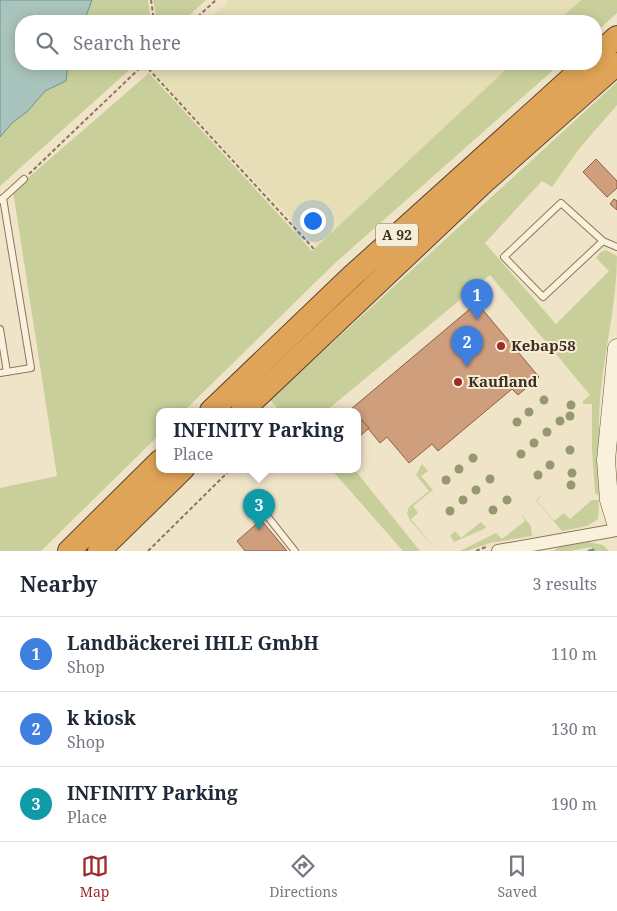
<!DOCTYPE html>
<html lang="en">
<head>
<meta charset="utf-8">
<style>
  body { margin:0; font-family:"Noto Serif",serif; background:#f6f6f7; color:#1f2937 }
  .you { position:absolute; left:312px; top:220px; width:18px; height:18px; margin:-12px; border:4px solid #fff; border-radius:50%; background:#1a73e8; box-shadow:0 0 0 8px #1a73e833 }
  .badge { display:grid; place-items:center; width:32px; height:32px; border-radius:50%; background:#9e2a2b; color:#fff; font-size:16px; font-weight:700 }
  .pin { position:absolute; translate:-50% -41px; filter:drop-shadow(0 1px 2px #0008) }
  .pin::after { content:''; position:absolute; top:26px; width:18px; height:15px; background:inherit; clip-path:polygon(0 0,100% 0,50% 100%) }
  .popup { position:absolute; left:156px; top:408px; width:205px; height:65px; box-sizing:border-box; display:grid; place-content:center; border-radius:10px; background:#fff; filter:drop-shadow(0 1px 4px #0005); font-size:16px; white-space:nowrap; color:#747a83 }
  .popup b { font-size:19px; color:#1f2937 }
  .popup::after { content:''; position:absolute; left:50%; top:100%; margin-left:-10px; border:10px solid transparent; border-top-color:#fff }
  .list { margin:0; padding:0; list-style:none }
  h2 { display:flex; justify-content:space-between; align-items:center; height:65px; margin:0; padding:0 20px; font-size:21px }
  h2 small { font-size:16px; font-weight:400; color:#747a83 }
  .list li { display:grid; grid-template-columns:32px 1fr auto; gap:15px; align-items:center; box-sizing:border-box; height:75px; padding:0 20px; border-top:1px solid #e0e1e3 }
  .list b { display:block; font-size:19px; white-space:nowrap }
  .list p { margin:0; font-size:16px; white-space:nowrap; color:#747a83 }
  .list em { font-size:16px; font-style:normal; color:#747a83 }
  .icon { flex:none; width:28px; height:28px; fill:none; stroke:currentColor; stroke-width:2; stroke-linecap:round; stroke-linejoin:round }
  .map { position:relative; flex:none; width:617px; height:551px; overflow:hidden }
  .search { position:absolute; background:#fff; box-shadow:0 2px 12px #0003; left:15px; right:15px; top:15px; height:55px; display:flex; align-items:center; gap:12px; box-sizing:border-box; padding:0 18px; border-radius:20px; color:#747a83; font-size:19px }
  .sheet { height:290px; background:#fff }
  nav { display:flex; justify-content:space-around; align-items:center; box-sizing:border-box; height:70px; border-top:1px solid #e0e1e3; background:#fff; font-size:14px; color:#747a83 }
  nav a { display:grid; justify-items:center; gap:2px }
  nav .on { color:#9e2a2b }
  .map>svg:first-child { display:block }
</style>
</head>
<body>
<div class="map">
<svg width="617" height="551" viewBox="0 0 617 551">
  <rect width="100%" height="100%" fill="#f0e4c8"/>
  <!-- farmland -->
  <g fill="#e6deb5">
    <path d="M227,0H581L558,21H207L228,2Z"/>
    <path d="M160,64H512L317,247L152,71Z"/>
  </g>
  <!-- green -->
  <g fill="#c9cf9b">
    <path d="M92,0H148L151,21H84Z"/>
    <path d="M153,0H206L183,21H157Z"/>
    <path d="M581,0H617V13L596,32V21H558Z"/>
    <path d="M68,64H136L0,186V137L12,123L28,111L45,91L65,81Z"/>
    <path d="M512,64H560L334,264L184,411H160V434L41,551H0V488L57,476L13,191L149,73L312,251Z"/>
    <path d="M617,82V105L579,149L552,187L542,181L485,243L556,324L609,271L596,258L601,252L606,250L617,256C617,300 606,343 601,388C597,425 600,461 603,498L595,493L592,450V404H583V401L590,395L490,275L326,411H280L270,400Z"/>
    <path d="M422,464L428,471L421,476L433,490L413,506L418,513L411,519L437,551L410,520L407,513L409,507L429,491L416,475Z"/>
    <path d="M331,469H354L420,551H403Z"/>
    <path d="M543,494L537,501L554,521L564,513L570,519L592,500H599L598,519L587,526L562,531L537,502L536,500Z"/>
    <path d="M520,513L531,526L532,536L490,543L467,551H460L496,533L502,539L525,521Z"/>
    <path d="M481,522L486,527L484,529L454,542L450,536L455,531L461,538Z"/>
    <path d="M588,542L603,545L609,551H593L591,547L570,551H553L559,547Z"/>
  </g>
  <!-- water -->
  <path fill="#a9c4bc" stroke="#6f938a" d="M0,0H92L84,21H21V64H68L66,81L45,91L28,111L12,123L0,137Z"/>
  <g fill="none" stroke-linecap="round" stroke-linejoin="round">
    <!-- stream -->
    <path stroke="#6f938a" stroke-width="3" d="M589,551L593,550"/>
  </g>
  <!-- building -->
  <g fill="#cf9f7d" stroke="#8d5f41">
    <path d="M596,159L617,181V188L607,197L583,172Z"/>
    <path d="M614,199L617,201V210L610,204Z"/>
    <path d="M477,303L539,377L518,395L512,389L438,451L432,444L409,463L387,437L380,443L358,416V411L351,409Z"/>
    <path d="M358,416L369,428L360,436L358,433Z"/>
    <path d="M261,520L287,551H245L237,541Z"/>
  </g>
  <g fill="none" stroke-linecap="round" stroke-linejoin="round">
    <defs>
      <g id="service">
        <path d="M1,200L24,179"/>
        <path d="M603,241L543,297L504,257L561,203L603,241L617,247"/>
        <path d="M0,329L7,372"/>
        <path d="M0,373L31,368L3,198"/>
        <path d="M260,507L295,551"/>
      </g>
      <path id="minor" d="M498,551L617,530"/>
      <path id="secondary" d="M617,348L606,460L609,500L617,526"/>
      <g id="motorway">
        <path d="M596,56L617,37"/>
        <path d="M211,411L351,277L587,64"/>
        <path d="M242,411L484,182L617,64"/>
        <path d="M69,551L160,461"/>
        <path d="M99,551L183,469"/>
      </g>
    </defs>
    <!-- service casing -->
    <use href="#service" stroke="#8d765c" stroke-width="8"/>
    <!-- minor casing -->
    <use href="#minor" stroke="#8d765c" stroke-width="14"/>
    <!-- secondary casing -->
    <use href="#secondary" stroke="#6f573f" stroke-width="19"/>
    <!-- motorway casing -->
    <use href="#motorway" stroke="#5b4430" stroke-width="24"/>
    <!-- path -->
    <g stroke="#8d765c" stroke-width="2" stroke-dasharray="4 2.5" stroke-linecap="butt">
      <path d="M151,0L154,21"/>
      <path d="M193,21L216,0"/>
      <path d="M144,64L314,249"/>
      <path d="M29,174L143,65"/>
      <path d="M148,551L231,469"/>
      <path d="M476,551L488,546"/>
    </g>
    <!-- service -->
    <use href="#service" stroke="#faf1dc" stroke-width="6"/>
    <!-- minor -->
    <use href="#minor" stroke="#faf1dc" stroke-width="12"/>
    <!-- secondary -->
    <use href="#secondary" stroke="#faf1dc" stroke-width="18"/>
    <!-- motorway -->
    <use href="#motorway" stroke="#e0a458" stroke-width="22"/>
  </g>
  <!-- trees -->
  <g fill="#96986f">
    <circle cx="544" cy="400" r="4.5"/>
    <circle cx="571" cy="405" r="4.5"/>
    <circle cx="529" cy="412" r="4.5"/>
    <circle cx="570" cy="416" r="4.5"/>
    <circle cx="560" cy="421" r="4.5"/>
    <circle cx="517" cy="422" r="4.5"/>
    <circle cx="547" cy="432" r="4.5"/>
    <circle cx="534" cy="443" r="4.5"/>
    <circle cx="570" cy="450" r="4.5"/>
    <circle cx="521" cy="454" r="4.5"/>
    <circle cx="473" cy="458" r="4.5"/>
    <circle cx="550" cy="465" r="4.5"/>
    <circle cx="459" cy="469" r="4.5"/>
    <circle cx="572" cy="473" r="4.5"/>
    <circle cx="538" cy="475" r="4.5"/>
    <circle cx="490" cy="479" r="4.5"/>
    <circle cx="446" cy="480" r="4.5"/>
    <circle cx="571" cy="485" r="4.5"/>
    <circle cx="476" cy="490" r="4.5"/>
    <circle cx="463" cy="500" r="4.5"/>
    <circle cx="507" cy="500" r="4.5"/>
    <circle cx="493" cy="510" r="4.5"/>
    <circle cx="450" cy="511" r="4.5"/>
  </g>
  <!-- markers -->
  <g fill="#9e2a2b" stroke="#f7eed8" stroke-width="2">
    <circle cx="501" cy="346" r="5"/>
    <circle cx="458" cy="382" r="5"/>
  </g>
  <g text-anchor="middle" stroke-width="4" stroke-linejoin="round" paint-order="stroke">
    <!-- shield labels -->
    <rect fill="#f7eed8" stroke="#756857" stroke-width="1" x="376" y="223.5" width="42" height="23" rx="4"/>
    <g font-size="14" font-weight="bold" fill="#3d2e20">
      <text x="397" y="240">A 92</text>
    </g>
    <!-- poi labels -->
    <g font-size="15" font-weight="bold" fill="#3d2e20" stroke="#f7eed8" text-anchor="start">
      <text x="511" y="351">Kebap58</text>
      <text x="468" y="387">Kaufland</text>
    </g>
  </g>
</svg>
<div class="you"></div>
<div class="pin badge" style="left:477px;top:320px;background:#3f7fe0">1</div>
<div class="pin badge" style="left:467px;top:367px;background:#3f7fe0">2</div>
<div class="pin badge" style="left:259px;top:530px;background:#0f9aa8">3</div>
<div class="popup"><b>INFINITY Parking</b>Place</div>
<div class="search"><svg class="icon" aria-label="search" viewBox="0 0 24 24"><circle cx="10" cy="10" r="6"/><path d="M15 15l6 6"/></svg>Search here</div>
</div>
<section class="sheet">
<h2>Nearby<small>3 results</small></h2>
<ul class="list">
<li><span class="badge" style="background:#3f7fe0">1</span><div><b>Landbäckerei IHLE GmbH</b><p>Shop</p></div><em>110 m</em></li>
<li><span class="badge" style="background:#3f7fe0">2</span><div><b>k kiosk</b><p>Shop</p></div><em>130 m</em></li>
<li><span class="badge" style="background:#0f9aa8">3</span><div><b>INFINITY Parking</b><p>Place</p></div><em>190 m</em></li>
</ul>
</section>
<nav>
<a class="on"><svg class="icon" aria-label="map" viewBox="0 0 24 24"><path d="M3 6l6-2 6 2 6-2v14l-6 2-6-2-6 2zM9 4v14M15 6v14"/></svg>Map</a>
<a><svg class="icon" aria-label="directions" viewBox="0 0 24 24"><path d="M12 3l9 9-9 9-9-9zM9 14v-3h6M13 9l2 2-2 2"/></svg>Directions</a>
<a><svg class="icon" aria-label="saved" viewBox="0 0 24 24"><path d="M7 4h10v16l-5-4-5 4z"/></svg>Saved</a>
</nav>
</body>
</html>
